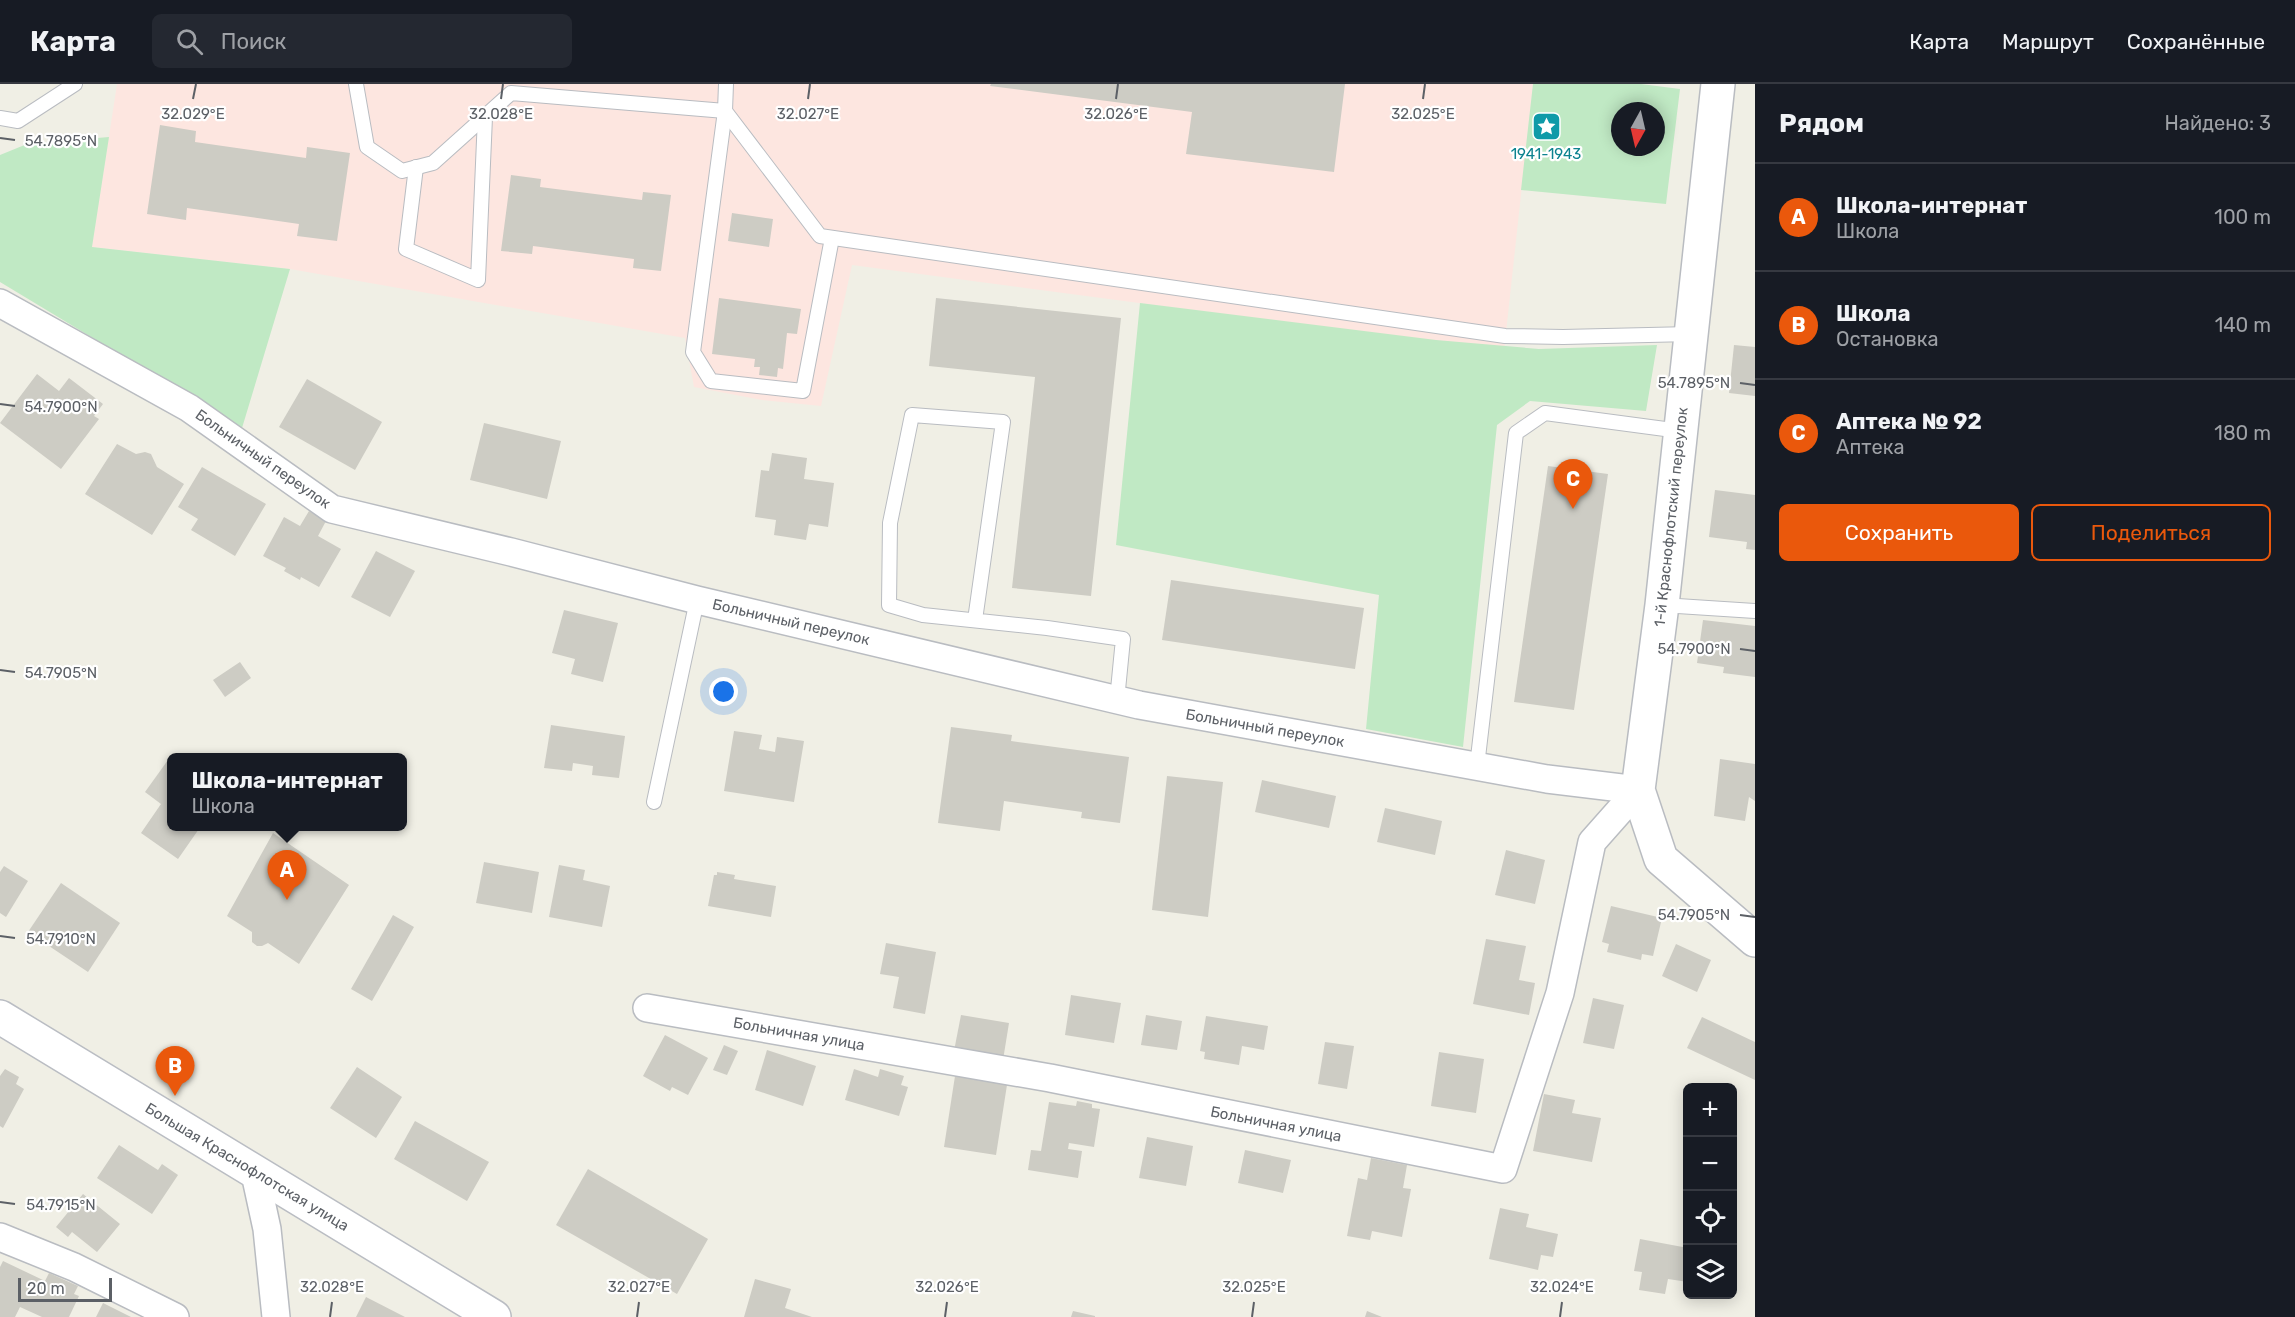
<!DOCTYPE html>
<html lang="ru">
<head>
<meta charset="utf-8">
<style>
  body { margin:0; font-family:Rubik,sans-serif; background:#242831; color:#f1f3f6 }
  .controls { position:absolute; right:18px; bottom:18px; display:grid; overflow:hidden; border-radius:9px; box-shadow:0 3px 15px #0003 }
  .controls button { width:54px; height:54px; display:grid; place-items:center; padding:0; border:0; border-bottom:2px solid #363941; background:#171b24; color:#f1f3f6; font:30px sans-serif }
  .compass { position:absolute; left:1611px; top:18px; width:54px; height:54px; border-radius:50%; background:#171b24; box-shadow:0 3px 15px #0003; rotate:188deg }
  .scale { position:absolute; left:18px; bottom:15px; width:94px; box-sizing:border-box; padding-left:6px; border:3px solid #5c6066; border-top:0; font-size:16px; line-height:21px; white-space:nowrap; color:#5c6066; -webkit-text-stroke:4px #fff; paint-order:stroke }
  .you { position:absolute; left:724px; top:608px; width:21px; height:21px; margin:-15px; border:4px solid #fff; border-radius:50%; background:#1a73e8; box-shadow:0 0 0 9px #1a73e833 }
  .badge { display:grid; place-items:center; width:39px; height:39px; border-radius:50%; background:#ea580c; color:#fff; font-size:20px; font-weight:700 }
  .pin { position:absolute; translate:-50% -50px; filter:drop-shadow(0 2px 3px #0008) }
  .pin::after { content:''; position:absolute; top:32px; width:21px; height:18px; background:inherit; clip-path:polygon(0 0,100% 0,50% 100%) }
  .popup { position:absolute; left:167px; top:669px; width:240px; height:78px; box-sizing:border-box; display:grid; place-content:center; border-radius:9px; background:#171b24; filter:drop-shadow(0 2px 4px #0005); font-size:20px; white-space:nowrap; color:#9ea1a6 }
  .popup b { font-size:22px; color:#f1f3f6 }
  .popup::after { content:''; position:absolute; left:50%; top:100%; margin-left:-12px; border:12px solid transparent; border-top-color:#171b24 }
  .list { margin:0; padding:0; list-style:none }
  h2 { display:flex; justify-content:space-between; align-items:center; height:78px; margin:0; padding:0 24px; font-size:26px }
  h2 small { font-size:20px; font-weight:400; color:#9ea1a6 }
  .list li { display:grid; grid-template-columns:39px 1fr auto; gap:18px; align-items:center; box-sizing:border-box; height:108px; padding:0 24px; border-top:2px solid #363941 }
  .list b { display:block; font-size:22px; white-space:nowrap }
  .list p { margin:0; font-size:20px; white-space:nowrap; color:#9ea1a6 }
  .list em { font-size:20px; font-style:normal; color:#9ea1a6 }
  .actions { display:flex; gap:12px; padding:18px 24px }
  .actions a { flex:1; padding:14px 0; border:2px solid #ea580c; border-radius:9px; text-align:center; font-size:21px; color:#ea580c }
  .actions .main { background:#ea580c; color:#fff }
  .icon { flex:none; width:33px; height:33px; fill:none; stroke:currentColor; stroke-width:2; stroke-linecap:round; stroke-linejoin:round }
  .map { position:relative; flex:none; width:1755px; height:1233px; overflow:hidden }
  header { display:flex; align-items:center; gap:36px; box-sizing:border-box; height:84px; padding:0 30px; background:#171b24; border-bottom:2px solid #363941 }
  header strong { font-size:28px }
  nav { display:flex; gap:33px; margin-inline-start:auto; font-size:21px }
  .search { width:420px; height:54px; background:#242831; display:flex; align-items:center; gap:15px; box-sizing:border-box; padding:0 21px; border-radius:9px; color:#9ea1a6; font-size:22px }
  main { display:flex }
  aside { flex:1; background:#171b24 }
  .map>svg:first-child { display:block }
</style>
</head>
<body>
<header>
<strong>Карта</strong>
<div class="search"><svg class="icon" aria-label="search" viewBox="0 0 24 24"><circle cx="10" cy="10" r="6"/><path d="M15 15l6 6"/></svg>Поиск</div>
<nav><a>Карта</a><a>Маршрут</a><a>Сохранённые</a></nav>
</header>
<main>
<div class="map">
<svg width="1755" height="1233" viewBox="0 0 1755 1233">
  <rect width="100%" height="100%" fill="#f0efe5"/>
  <!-- medical -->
  <path fill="#fde6e0" d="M117,0H1533L1504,267L852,181L821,322L762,316L694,303L685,254L290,185L92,163Z"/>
  <!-- green -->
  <g fill="#c0e9c4" fill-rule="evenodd">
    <path d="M1533,0H1641L1680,5L1666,120L1521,106ZM1620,27H1656V63H1620Z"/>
    <path d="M109,53L92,163L290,185L242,344L0,198V71L27,60Z"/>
    <path d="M1140,219L1436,256L1539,265L1657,261L1646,327L1530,317L1497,341L1463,663L1366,645L1379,511L1116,461Z"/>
  </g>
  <!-- building -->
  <g fill="#cdccc4">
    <path d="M991,0H1345L1334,88L1186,70L1192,28L990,2Z"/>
    <path d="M160,41L196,47L195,58L306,74L307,63L350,69L337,157L297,152L299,140L187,124L186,136L147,130Z"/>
    <path d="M511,91L541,95L540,103L642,116L643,108L671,111L661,187L633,184L634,175L533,162L532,170L501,167Z"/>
    <path d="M732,129L773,135L769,163L728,157Z"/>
    <path d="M719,214L801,225L797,250L787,249L783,285L778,284L777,293L759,291L760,283H754L755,275L712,270Z"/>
    <path d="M936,214L1121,234L1091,512L1012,504L1035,293L929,282Z"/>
    <path d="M1734,261L1755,263V312L1729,309Z"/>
    <path d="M37,290L59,307L69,294L103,320L94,332L99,335L61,385L0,339Z"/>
    <path d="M307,295L382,338L355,386L279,343Z"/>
    <path d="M484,339L561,357L547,415L470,396Z"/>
    <path d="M117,360L136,370L145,368L151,370L157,383L184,400L152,451L85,410Z"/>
    <path d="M772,369L807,374L804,395L834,399L828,443L809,440L806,456L774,451L776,436L755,433L761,386L769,387Z"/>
    <path d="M1548,382L1608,390L1574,626L1514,618Z"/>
    <path d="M202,383L266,420L235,472L191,446L198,435L178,423Z"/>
    <path d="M1715,406L1755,411V466L1746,465L1747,458L1709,453Z"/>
    <path d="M309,427L326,437L318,452L341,465L319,503L301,493L300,496L284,487L286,484L263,472L284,433L300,442Z"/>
    <path d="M376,467L415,487L390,533L351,513Z"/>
    <path d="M1171,496L1364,524L1355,585L1162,556Z"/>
    <path d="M564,526L618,539L603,598L571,590L575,575L552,569Z"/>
    <path d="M1703,536L1755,542V593L1723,589L1724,583L1697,579Z"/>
    <path d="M240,578L251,594L225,613L213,596Z"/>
    <path d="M551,641L625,652L619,694L592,691L593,682L573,679L572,687L544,684Z"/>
    <path d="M951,643L1012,651L1011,657L1129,673L1120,739L1081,734L1082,728L1004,717L1000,747L938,739Z"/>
    <path d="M734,647L762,651L759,665L775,668L777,653L804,657L794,718L724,707Z"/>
    <path d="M1720,675L1755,680V717L1749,713L1745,737L1714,732Z"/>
    <path d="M168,676L172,678V742H201L178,775L141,749L161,720L145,708Z"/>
    <path d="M1167,692L1223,698L1208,833L1152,826Z"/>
    <path d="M1262,696L1336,712L1329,744L1255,728Z"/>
    <path d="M1385,724L1442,737L1435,771L1377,758Z"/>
    <path d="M273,749L349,801L299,880L268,859L262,862H257L252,858V848L227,832Z"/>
    <path d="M1506,766L1545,776L1535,820L1495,811Z"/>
    <path d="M484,778L539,788L532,829L476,819Z"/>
    <path d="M559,781L585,786L583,796L610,802L602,843L549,833Z"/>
    <path d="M4,782L28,797L6,833L0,829V788Z"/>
    <path d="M717,788L735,791L734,795L776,802L771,833L708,822L714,791H717Z"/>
    <path d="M61,799L120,839L88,888L28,848Z"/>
    <path d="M1611,822L1662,834L1653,872L1642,870L1641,876L1607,868L1609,860L1602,858Z"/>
    <path d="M393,831L414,843L372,917L351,905Z"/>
    <path d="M1486,855L1526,862L1519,896L1535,899L1529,931L1473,920Z"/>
    <path d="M886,859L936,868L925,930L893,924L899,893L880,890Z"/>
    <path d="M1676,860L1711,876L1697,908L1662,892Z"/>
    <path d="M1071,911L1121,919L1114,959L1065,951Z"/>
    <path d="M1593,914L1624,921L1614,965L1583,959Z"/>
    <path d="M961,931L1009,939L1003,976L954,967Z"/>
    <path d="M1146,931L1182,937L1177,966L1141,961Z"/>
    <path d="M1206,932L1268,942L1264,966L1242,962L1239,981L1204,975L1205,968L1200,967Z"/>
    <path d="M1702,933L1755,958V996L1687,964Z"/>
    <path d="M665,951L708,974L688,1011L672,1003L670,1007L643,992Z"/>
    <path d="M1325,958L1354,962L1347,1005L1318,1000Z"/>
    <path d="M724,961L738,967L727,991L713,986Z"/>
    <path d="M767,966L816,982L803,1022L755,1006Z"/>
    <path d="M1439,968L1484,975L1476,1029L1431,1022Z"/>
    <path d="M357,983L402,1013L376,1054L330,1024Z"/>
    <path d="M5,985L19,993L16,1000L24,1005L3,1044L0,1042V992Z"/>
    <path d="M854,985L878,993L880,985L904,992L901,1001L908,1003L899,1032L845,1016Z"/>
    <path d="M955,992L1007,1001L996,1071L944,1063Z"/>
    <path d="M1544,1010L1575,1016L1572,1029L1601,1034L1592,1078L1533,1067Z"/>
    <path d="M1077,1017L1092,1020V1024L1100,1025L1094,1063L1069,1059L1068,1065L1082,1067L1078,1094L1028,1086L1031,1066L1041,1067L1049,1018L1076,1022Z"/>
    <path d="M415,1037L489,1078L467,1117L394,1075Z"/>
    <path d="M1147,1053L1193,1062L1186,1102L1139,1094Z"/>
    <path d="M119,1061L158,1086L162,1080L178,1091L152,1130L97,1094Z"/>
    <path d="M1245,1066L1291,1076L1283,1109L1238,1099Z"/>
    <path d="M1371,1074L1407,1081L1403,1104L1411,1105L1402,1153L1372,1147L1370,1156L1347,1152L1358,1094L1367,1096Z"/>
    <path d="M588,1085L708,1155L677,1210L556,1141Z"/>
    <path d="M83,1110L120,1140L97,1168L72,1148L68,1153L56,1143Z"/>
    <path d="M1500,1124L1529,1130L1526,1143L1558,1150L1553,1173L1541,1171L1538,1186L1489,1175Z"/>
    <path d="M1640,1155L1688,1164V1198L1668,1195L1665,1210L1639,1206L1642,1188L1634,1187Z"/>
    <path d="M3,1177L45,1197L49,1189L78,1202L74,1210L79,1212L69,1233H42L20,1223L15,1233H0V1183Z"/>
    <path d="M755,1195L791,1205L785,1224L812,1233H744Z"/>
    <path d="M366,1213L405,1233H356Z"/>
    <path d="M103,1219L131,1233H96Z"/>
    <path d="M1073,1227L1095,1232V1233H1071Z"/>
    <path d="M1367,1227L1382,1233H1365Z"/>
  </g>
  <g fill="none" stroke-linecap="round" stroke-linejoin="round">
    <defs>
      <g id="service">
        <path d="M356,0L367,63L402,87L433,79L511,9L725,27L820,152L1505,252L1563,253L1691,250"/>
        <path d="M726,0L725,27L693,268L711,297L803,307L832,154"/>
        <path d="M0,34L18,37L75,0"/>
        <path d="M416,83L406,165L478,196L485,33"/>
        <path d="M1662,521L1755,527"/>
        <path d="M975,536L1003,338L912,331L890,439L889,521L923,531L1047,544L1123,555L1117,616"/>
        <path d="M1477,682L1516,349L1545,329L1680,347"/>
        <path d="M654,718L697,516"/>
      </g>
      <g id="minor">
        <path d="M0,219L189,324L332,425L511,468L697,516L1139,621L1547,695L1638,706"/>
        <path d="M647,924L1050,994L1503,1085L1560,909L1592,758L1638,706"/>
        <path d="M256,1088L257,1099L267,1145L276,1233"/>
        <path d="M0,1153L74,1183L175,1233"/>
      </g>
      <path id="tertiary" d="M1718,0L1662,521L1638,706L1661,775L1755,856"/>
      <path id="secondary" d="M0,933L494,1233"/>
    </defs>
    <!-- service casing -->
    <use href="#service" stroke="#b9bcc1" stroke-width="16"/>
    <!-- minor casing -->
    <use href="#minor" stroke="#b9bcc1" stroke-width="30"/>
    <!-- tertiary casing -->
    <use href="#tertiary" stroke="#b9bcc1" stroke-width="36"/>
    <!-- secondary casing -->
    <use href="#secondary" stroke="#babdc3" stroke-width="36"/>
    <!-- service -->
    <use href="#service" stroke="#fff" stroke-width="14"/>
    <!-- minor -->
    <use href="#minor" stroke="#fff" stroke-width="27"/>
    <!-- tertiary -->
    <use href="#tertiary" stroke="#fff" stroke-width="33"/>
    <!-- secondary -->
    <use href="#secondary" stroke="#fff" stroke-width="33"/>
  </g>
  <!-- ticks -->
  <path fill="none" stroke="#5c6066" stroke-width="2" d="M193,15L196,0M501,15L503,0M808,15L810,0M1116,15L1118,0M1423,15L1425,0M0,54L15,56M1740,299L1755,301M0,320L15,322M1740,565L1755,567M0,586L15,588M1740,831L1755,833M0,852L15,854M0,1118L15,1120M330,1233L332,1218M637,1233L639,1218M945,1233L947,1218M1252,1233L1254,1218M1560,1233L1562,1218"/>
  <!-- icons -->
  <defs>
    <symbol id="sight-square" viewBox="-11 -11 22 22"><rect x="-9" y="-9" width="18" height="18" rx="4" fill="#0f9aa8" stroke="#fff"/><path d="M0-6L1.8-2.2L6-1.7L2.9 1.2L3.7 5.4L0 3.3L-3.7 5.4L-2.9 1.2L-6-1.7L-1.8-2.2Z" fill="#fff"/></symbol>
  </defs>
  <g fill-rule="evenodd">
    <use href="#sight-square" x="1530" y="26" width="33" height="33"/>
  </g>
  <g text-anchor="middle" stroke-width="4.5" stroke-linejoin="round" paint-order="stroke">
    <!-- culture labels -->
    <g font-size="15" fill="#0d838f" stroke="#fff">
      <text x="1546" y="75">1941-1943</text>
    </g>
    <!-- street labels -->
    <g font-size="15" fill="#5c6066" stroke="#fff">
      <text transform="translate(263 375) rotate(35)" y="5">Больничный переулок</text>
      <text transform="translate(1671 433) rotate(-84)" y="5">1-й Краснофлотский переулок</text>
      <text transform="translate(791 538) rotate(13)" y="5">Больничный переулок</text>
      <text transform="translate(1265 644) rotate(10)" y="5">Больничный переулок</text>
      <text transform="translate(799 950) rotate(10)" y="5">Больничная улица</text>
      <text transform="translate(1276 1040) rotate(11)" y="5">Больничная улица</text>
      <text transform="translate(247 1083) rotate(31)" y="5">Большая Краснофлотская улица</text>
    </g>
  </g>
  <g font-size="15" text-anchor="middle" fill="#5c6066" stroke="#fff" stroke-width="4.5" stroke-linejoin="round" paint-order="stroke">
    <text x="193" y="35">32.029°E</text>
    <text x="501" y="35">32.028°E</text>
    <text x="808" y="35">32.027°E</text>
    <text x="1116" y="35">32.026°E</text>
    <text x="1423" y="35">32.025°E</text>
    <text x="61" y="62">54.7895°N</text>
    <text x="1694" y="304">54.7895°N</text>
    <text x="61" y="328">54.7900°N</text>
    <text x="1694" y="570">54.7900°N</text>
    <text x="61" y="594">54.7905°N</text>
    <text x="1694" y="836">54.7905°N</text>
    <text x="61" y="860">54.7910°N</text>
    <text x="61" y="1126">54.7915°N</text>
    <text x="332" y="1208">32.028°E</text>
    <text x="639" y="1208">32.027°E</text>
    <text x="947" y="1208">32.026°E</text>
    <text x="1254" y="1208">32.025°E</text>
    <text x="1562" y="1208">32.024°E</text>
  </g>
</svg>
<div class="controls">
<button>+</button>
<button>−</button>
<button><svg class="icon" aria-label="locate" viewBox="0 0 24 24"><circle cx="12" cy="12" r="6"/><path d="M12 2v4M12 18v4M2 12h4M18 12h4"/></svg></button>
<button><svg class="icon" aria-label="layers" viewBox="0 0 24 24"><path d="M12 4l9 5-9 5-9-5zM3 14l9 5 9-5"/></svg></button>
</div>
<svg class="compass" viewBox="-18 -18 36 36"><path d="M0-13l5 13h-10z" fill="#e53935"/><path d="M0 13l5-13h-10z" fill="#9ea1a6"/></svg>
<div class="scale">20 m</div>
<div class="you"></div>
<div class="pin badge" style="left:287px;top:816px">A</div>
<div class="popup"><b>Школа-интернат</b>Школа</div>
<div class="pin badge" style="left:175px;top:1012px">B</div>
<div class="pin badge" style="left:1573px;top:425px">C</div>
</div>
<aside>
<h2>Рядом<small>Найдено: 3</small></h2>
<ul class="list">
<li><span class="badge">A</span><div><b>Школа-интернат</b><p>Школа</p></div><em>100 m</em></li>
<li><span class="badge">B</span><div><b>Школа</b><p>Остановка</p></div><em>140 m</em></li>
<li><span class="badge">C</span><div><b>Аптека № 92</b><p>Аптека</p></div><em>180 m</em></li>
</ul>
<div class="actions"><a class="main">Сохранить</a><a>Поделиться</a></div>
</aside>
</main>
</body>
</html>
